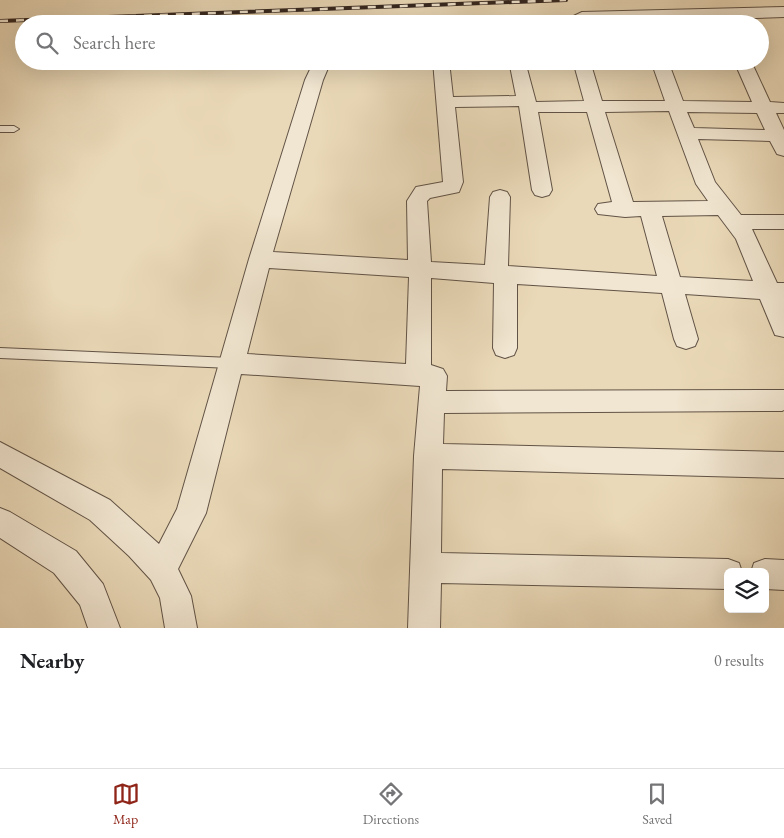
<!DOCTYPE html>
<html lang="en">
<head>
<meta charset="utf-8">
<style>
  body { margin:0; font-family:"EB Garamond",serif; background:#f2f2f2; color:#202124 }
  .controls { position:absolute; right:15px; bottom:15px; display:grid; overflow:hidden; border-radius:8px; box-shadow:0 5px 20px #0002 }
  .controls button { width:45px; height:45px; display:grid; place-items:center; padding:0; border:0; border-bottom:1px solid #e0e0e0; background:#fff; color:#202124; font:25px sans-serif }
  .list { margin:0; padding:0; list-style:none }
  h2 { display:flex; justify-content:space-between; align-items:center; height:65px; margin:0; padding:0 20px; font-size:21px }
  h2 small { font-size:16px; font-weight:400; color:#757577 }
  .icon { flex:none; width:28px; height:28px; fill:none; stroke:currentColor; stroke-width:2; stroke-linecap:round; stroke-linejoin:round }
  .map { position:relative; flex:none; width:784px; height:628px; overflow:hidden }
  .search { position:absolute; background:#fff; box-shadow:0 5px 20px #0002; left:15px; right:15px; top:15px; height:55px; display:flex; align-items:center; gap:12px; box-sizing:border-box; padding:0 18px; border-radius:28px; color:#757577; font-size:19px }
  .sheet { height:140px; background:#fff }
  nav { display:flex; justify-content:space-around; align-items:center; box-sizing:border-box; height:70px; border-top:1px solid #e0e0e0; background:#fff; font-size:14px; color:#757577 }
  nav a { display:grid; justify-items:center; gap:2px }
  nav .on { color:#8f2418 }
  .map>svg:first-child { display:block }
</style>
</head>
<body>
<div class="map">
<svg width="784" height="628" viewBox="0 0 784 628">
  <rect width="100%" height="100%" fill="#ead9b8"/>
  <filter id="stains"><feTurbulence type="fractalNoise" baseFrequency=".004" numOctaves="4"/><feColorMatrix values="0 0 0 0 .2 0 0 0 0 .09 0 0 0 0 .02 0 0 0 .5 -.17"/></filter>
  <radialGradient id="worn" r=".72"><stop offset=".6" stop-color="#630" stop-opacity="0"/><stop offset="1" stop-color="#630" stop-opacity=".3"/></radialGradient>
  <g fill="none" stroke-linecap="round" stroke-linejoin="round">
    <defs>
      <g id="lane">
        <path d="M0,126H14L19,129L14,132H0Z"/>
        <path d="M0,348L231,358L236,359L238,363L236,367L231,368L0,358Z"/>
      </g>
      <g id="street">
        <path d="M784,7V17L561,24L563,21L582,12Z"/>
        <path d="M314,61H331L323,80L273,252L408,260L407,201L416,187L443,182L433,61H449L453,97L516,96L509,61H525L536,102L584,101L573,61H590L602,101H665L651,61H668L683,101L752,102L734,61H751L770,102L784,103V113H776L784,130V156L777,154L770,141L698,139L715,182L741,215H784V229H752L777,283H784V337L775,335L760,299L685,294L698,339L695,346L686,349L677,346L674,339L662,293L517,284V348L514,355L505,358L496,355L493,348L494,283L431,278V365L443,369L447,376L446,391L784,390V410L782,411L444,413L443,444L784,452V478L442,469L441,553L728,559L739,563L742,572H728V589L441,583L440,628H408L414,456L420,386L241,374L206,513L178,569L191,596L197,628H165L160,598L151,580L129,556L90,520L0,468V442L110,500L159,544L177,509L249,259L305,80ZM519,106L532,190L535,195L542,197L549,195L552,190L538,112H587L612,202L598,204L595,209L598,214L625,217L641,216L657,276L508,266L510,197L507,192L500,190L493,192L490,197L485,265L431,262L427,201L430,198L459,192L463,182L455,107ZM669,111L696,184L708,201L633,202L605,112ZM687,112L757,113L765,130L694,128ZM718,215L736,239L753,281L680,277L662,216ZM269,268L409,277L406,364L247,354Z"/>
        <path d="M0,508L10,512L76,551L103,584L120,628H88L80,605L54,573L0,538Z"/>
        <path d="M765,559L784,560V590L765,589V572H751L754,563Z"/>
      </g>
    </defs>
    <!-- lane casing -->
    <use href="#lane" stroke="#615346" stroke-width="2"/>
    <!-- street casing -->
    <use href="#street" stroke="#615346" stroke-width="2"/>
    <!-- lane -->
    <use href="#lane" fill="#f1e6d1" fill-rule="evenodd"/>
    <!-- street -->
    <use href="#street" fill="#f1e6d1" fill-rule="evenodd"/>
    <defs>
      <path id="rail" d="M0,21L566,0"/>
    </defs>
    <!-- rail casing -->
    <use href="#rail" stroke="#332620" stroke-width="4"/>
    <!-- rail -->
    <use href="#rail" stroke="#f1e6d1" stroke-width="2.5" stroke-dasharray="8" stroke-linecap="butt"/>
  </g>
  <rect width="100%" height="100%" filter="url(#stains)"/>
  <rect width="100%" height="100%" fill="url(#worn)"/>
</svg>
<div class="controls">
<button><svg class="icon" aria-label="layers" viewBox="0 0 24 24"><path d="M12 4l9 5-9 5-9-5zM3 14l9 5 9-5"/></svg></button>
</div>
<div class="search"><svg class="icon" aria-label="search" viewBox="0 0 24 24"><circle cx="10" cy="10" r="6"/><path d="M15 15l6 6"/></svg>Search here</div>
</div>
<section class="sheet">
<h2>Nearby<small>0 results</small></h2>
<ul class="list">
</ul>
</section>
<nav>
<a class="on"><svg class="icon" aria-label="map" viewBox="0 0 24 24"><path d="M3 6l6-2 6 2 6-2v14l-6 2-6-2-6 2zM9 4v14M15 6v14"/></svg>Map</a>
<a><svg class="icon" aria-label="directions" viewBox="0 0 24 24"><path d="M12 3l9 9-9 9-9-9zM9 14v-3h6M13 9l2 2-2 2"/></svg>Directions</a>
<a><svg class="icon" aria-label="saved" viewBox="0 0 24 24"><path d="M7 4h10v16l-5-4-5 4z"/></svg>Saved</a>
</nav>
</body>
</html>
